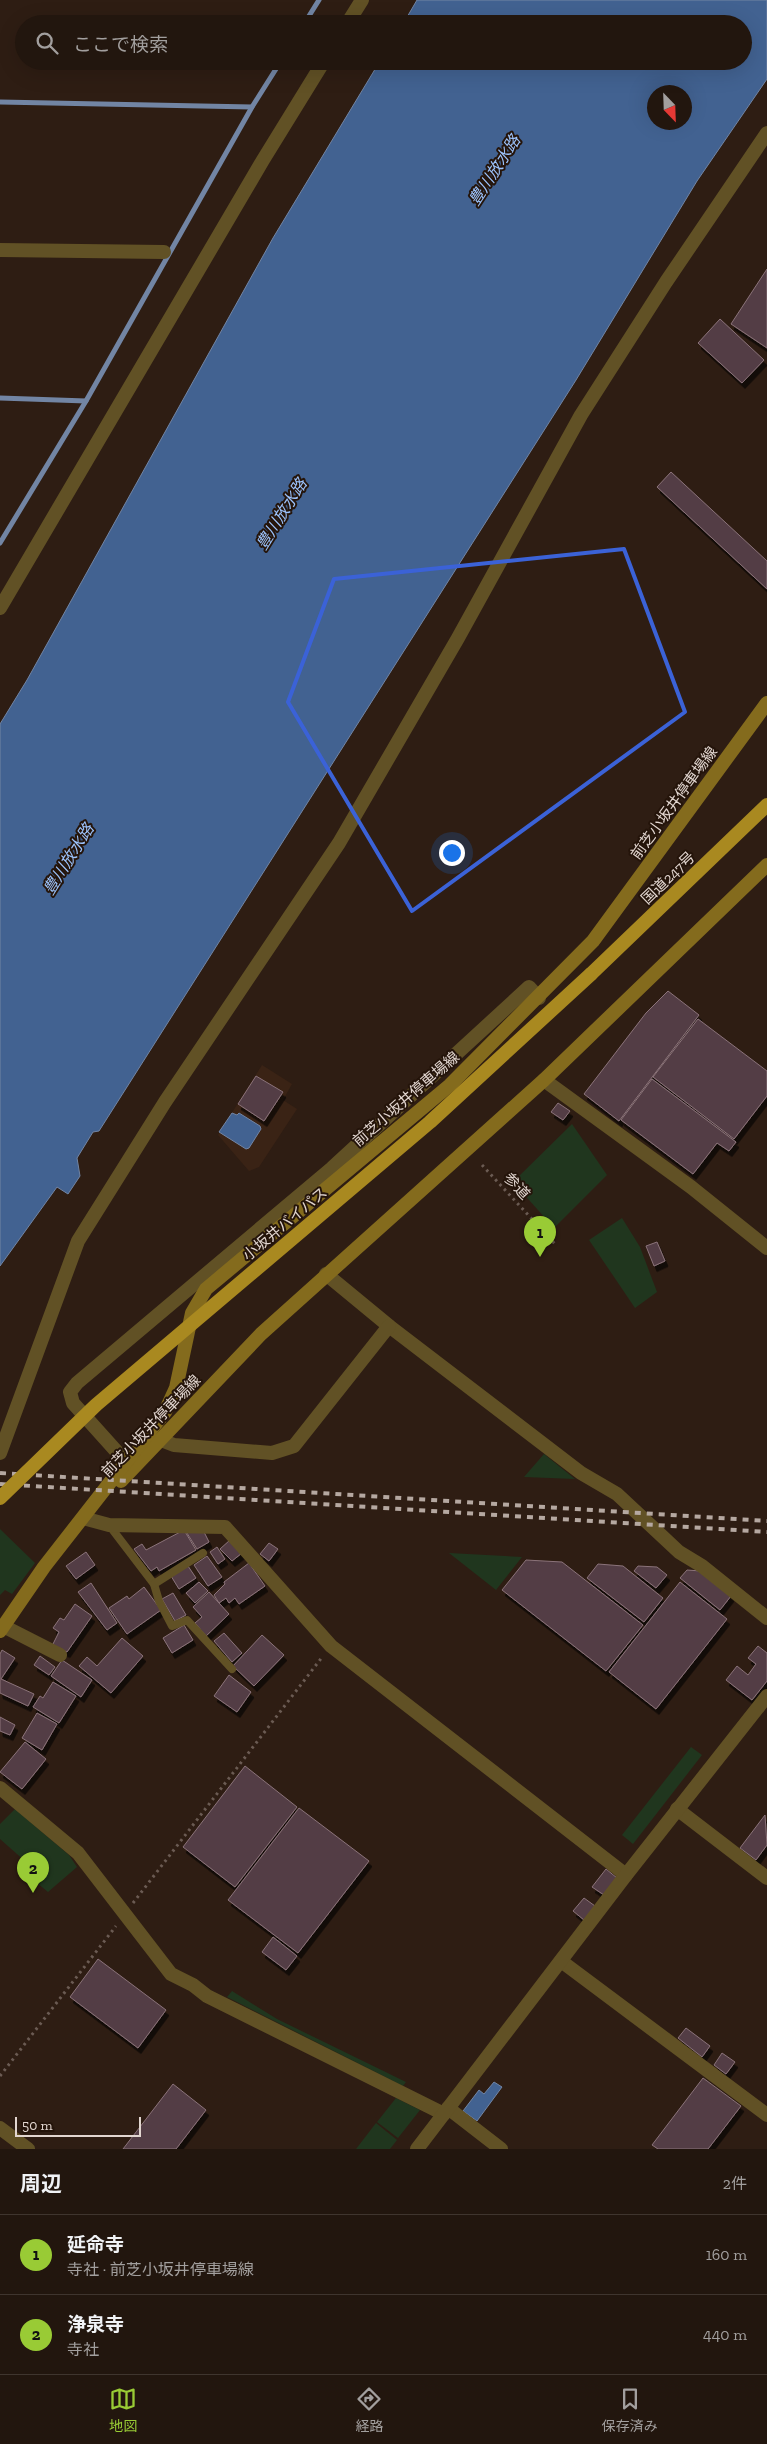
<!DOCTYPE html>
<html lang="ja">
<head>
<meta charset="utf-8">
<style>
  body { margin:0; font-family:"Zilla Slab","Noto Sans JP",serif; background:#2e231c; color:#f1f3f6 }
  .compass { position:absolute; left:647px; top:85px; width:45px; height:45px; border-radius:50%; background:#22160e; box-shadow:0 5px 20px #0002; rotate:157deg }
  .scale { position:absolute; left:15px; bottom:12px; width:126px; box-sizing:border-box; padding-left:5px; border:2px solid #e2d6d0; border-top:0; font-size:14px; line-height:18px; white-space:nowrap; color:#e2d6d0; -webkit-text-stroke:4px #24140a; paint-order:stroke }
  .you { position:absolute; left:451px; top:852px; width:18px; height:18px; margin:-12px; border:4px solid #fff; border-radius:50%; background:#1a73e8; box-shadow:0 0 0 8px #1a73e833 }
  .badge { display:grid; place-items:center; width:32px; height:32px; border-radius:50%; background:#99cb35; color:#111; font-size:16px; font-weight:700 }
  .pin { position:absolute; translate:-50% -41px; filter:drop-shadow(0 1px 2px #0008) }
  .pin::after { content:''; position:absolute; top:26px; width:18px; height:15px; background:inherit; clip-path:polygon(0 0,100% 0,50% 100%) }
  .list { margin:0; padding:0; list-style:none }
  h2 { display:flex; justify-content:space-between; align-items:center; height:65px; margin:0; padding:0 20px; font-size:21px }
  h2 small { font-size:16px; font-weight:400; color:#a29f9e }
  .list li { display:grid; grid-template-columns:32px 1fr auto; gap:15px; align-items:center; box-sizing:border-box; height:80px; padding:0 20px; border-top:1px solid #3f352e }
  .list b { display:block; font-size:19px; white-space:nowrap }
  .list p { margin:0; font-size:16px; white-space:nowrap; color:#a29f9e }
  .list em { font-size:16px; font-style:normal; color:#a29f9e }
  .icon { flex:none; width:28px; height:28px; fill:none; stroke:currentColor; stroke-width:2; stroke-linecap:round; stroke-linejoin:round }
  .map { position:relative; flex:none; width:767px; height:2149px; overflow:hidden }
  .search { position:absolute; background:#22160e; box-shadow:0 5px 20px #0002; left:15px; right:15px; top:15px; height:55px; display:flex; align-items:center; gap:12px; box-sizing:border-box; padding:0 18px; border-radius:28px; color:#a29f9e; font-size:19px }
  .sheet { height:225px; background:#22160e }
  nav { display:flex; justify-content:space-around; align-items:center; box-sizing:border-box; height:70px; border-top:1px solid #3f352e; background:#22160e; font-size:14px; color:#a29f9e }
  nav a { display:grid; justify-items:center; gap:2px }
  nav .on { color:#99cb35 }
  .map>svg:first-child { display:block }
</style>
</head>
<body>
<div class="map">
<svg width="767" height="2149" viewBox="0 0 767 2149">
  <defs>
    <filter id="shadow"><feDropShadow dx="3" dy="5.5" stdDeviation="0" flood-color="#0009"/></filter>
  </defs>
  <rect width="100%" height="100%" fill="#2e1d13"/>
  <!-- built -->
  <path fill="#3a2315" d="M262,1065L292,1084L283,1100L297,1109L259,1167L249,1171L218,1135Z"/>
  <!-- green -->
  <g fill="#20361e">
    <path d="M572,1124L607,1175L554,1228L513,1182Z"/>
    <path d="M622,1218L640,1247L657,1292L635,1308L589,1240Z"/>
    <path d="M544,1454L575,1479L524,1477Z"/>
    <path d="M0,1529L35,1563L12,1594L5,1590L0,1595Z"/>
    <path d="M449,1553L522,1557L496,1590Z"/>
    <path d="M691,1747L702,1755L633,1844L622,1835Z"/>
    <path d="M15,1809L69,1855L77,1867L48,1892L20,1869L26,1862L0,1839V1824Z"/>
    <path d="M232,1991L277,2019L406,2082L403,2086L227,1997Z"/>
    <path d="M396,2098L420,2110L398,2138L377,2122Z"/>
    <path d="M376,2123L397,2140L390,2149H356Z"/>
  </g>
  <!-- water -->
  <g fill="#426291" stroke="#7285a4" fill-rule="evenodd">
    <path d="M417,0H767V79L697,181L576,380L99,1131L93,1132L77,1158L80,1176L68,1194L57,1187L0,1266V724L27,680L273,238L380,61H743V24H403ZM684,92V122H654V92Z"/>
    <path d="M232,1113L237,1115L239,1113L260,1126L261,1129L249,1148L246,1149L219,1132Z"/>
    <path d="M494,2082L502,2087L477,2121L463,2111L479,2090L484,2094Z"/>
  </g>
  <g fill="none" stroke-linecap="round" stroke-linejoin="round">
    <!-- stream -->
    <g stroke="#7285a4" stroke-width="5">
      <path d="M304,24L319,0"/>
      <path d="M0,102L252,107"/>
      <path d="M0,398L86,401"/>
      <path d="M0,543L86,401L252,107L281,61"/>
    </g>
  </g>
  <!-- building -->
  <g fill="#533e45" stroke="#8b737a" filter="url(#shadow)">
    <path d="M767,269V348L731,324Z"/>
    <path d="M720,319L764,360L742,383L698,343Z"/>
    <path d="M671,472L767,561V589L657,487Z"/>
    <path d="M668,991L699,1015L619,1121L584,1094L646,1013Z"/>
    <path d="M698,1019L767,1071V1096L734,1139L653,1077Z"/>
    <path d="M256,1076L283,1092L264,1121L238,1104Z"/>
    <path d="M652,1079L736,1142L729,1151L717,1143L693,1174L621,1120Z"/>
    <path d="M558,1103L570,1111L563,1120L551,1112Z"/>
    <path d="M657,1242L665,1261L654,1266L646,1246Z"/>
    <path d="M184,1530L196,1550L159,1571L157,1567L151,1571L134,1549L142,1544L146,1550Z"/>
    <path d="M185,1530H203L209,1542L197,1549Z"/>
    <path d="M230,1540L242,1553L232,1561L220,1549Z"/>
    <path d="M269,1543L278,1549L269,1561L260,1554Z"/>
    <path d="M217,1547L225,1559L218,1564L210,1552Z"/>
    <path d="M86,1552L95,1565L76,1579L66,1566Z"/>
    <path d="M207,1556L222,1577L208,1586L194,1565Z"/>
    <path d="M526,1560L562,1562L643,1625L606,1671L502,1590Z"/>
    <path d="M249,1563L265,1586L239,1604L235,1598L229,1603L226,1598L219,1603L214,1595L225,1584L224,1582Z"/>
    <path d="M598,1564L623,1566L663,1598L644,1622L587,1578Z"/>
    <path d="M188,1566L196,1578L179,1589L171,1576Z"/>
    <path d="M638,1566L657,1567L667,1575L656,1588L634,1571Z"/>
    <path d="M687,1570L701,1571L731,1596L720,1610L680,1578Z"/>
    <path d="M199,1582L208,1591L195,1603L186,1593Z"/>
    <path d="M680,1582L727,1619L656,1709L609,1672Z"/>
    <path d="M91,1583L117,1623L107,1630L78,1592Z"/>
    <path d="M144,1587L161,1610L127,1634L109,1608L127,1596L129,1599Z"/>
    <path d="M209,1592L229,1614L206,1636L195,1623L202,1617L193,1607Z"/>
    <path d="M173,1593L186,1615L175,1621L162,1599Z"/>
    <path d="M75,1604L92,1616L67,1652L52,1646L59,1632L53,1628L60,1618L64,1620Z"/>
    <path d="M184,1625L193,1640L172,1653L163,1638Z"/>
    <path d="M224,1633L242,1653L232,1662L214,1641Z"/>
    <path d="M262,1635L284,1655L254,1686L233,1666Z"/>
    <path d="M122,1638L143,1656L111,1693L79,1666L87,1657L97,1666Z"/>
    <path d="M758,1646L767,1653V1681L752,1700L726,1680L737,1666L748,1675L756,1664L748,1658Z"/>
    <path d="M2,1650L15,1658L1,1679L34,1694L28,1706L0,1693V1654Z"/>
    <path d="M40,1656L55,1667L49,1675L34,1665Z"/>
    <path d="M62,1660L92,1680L81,1697L51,1676Z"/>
    <path d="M229,1675L251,1692L237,1712L214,1696Z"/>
    <path d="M53,1682L76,1696L59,1723L33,1707L40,1696L43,1698Z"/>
    <path d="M37,1713L57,1724L42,1750L22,1738Z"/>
    <path d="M0,1717L15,1725L10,1735L0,1731Z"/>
    <path d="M25,1742L46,1759L22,1789L0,1772Z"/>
    <path d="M245,1766L297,1807L235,1887L183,1847Z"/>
    <path d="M299,1808L369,1861L298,1953L228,1900Z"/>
    <path d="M765,1815L767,1845L756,1860L740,1848Z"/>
    <path d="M606,1869L617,1878L604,1895L592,1887Z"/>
    <path d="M584,1898L595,1906L584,1920L573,1911Z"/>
    <path d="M273,1937L297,1956L286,1970L262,1952Z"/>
    <path d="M98,1959L166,2010L138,2048L70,1997Z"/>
    <path d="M686,2028L710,2046L702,2057L678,2038Z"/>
    <path d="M722,2053L735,2062L726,2074L714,2065Z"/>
    <path d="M703,2078L741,2106L708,2149H658L652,2145Z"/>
    <path d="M173,2084L206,2110L176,2149H123Z"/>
  </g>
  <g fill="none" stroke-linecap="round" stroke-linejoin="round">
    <!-- path -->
    <g stroke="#6b5b53" stroke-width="3" stroke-dasharray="2.5 4" stroke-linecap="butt">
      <path d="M482,1165L555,1244"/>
      <path d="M133,1903L323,1656"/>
      <path d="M0,2076L116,1926"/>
    </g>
    <!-- service -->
    <g stroke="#615125" stroke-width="8">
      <path d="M109,1525L154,1584L159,1601L172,1626L187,1620L232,1669"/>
      <path d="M154,1584L203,1553"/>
    </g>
    <!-- minor -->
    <g stroke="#615125" stroke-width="14">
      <path d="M347,24L362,0"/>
      <path d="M0,250L164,252"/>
      <path d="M0,608L263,160L324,61"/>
      <path d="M544,1080L691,1187L767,1248"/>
      <path d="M326,1274L389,1326L581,1473L617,1494L679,1552L702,1566L767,1618"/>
      <path d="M161,1440L174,1445L272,1453L294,1446L389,1326"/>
      <path d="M0,1453L78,1241L165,1102L339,843L458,638L581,415L666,282L767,133"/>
      <path d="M126,1462L73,1403L70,1392L77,1383L332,1168L529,987L539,998"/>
      <path d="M83,1518L109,1525L225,1527L331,1646L626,1875"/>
      <path d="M3,1626L60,1655"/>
      <path d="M0,1788L78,1853L171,1974L193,1985L207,1996L444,2114"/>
      <path d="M677,1809L767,1878"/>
      <path d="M561,1961L767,2115"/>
      <path d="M448,2108L501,2149"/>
      <path d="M0,2128L28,2149"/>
      <path d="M417,2149L626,1875L767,1696"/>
    </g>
    <!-- secondary -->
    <g stroke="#846b1d" stroke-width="14">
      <path d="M121,1481L261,1334L544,1080L767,865"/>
      <path d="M0,1631L44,1567L165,1412L176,1388L192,1313L206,1289L450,1085L593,941L767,703"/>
    </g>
    <!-- trunk -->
    <path stroke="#a98920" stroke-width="14" d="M591,974L767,805"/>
    <!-- rail -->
    <g stroke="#b5a8a1" stroke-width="4" stroke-dasharray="6 6" stroke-linecap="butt">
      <path d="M0,1473L767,1521"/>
      <path d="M0,1484L767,1532"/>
    </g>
    <!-- trunk-bridge -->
    <path stroke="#a98920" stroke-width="14" d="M0,1498L96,1405L430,1122L591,974"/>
  </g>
  <!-- marked area -->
  <path fill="none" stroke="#3b62d7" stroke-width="4" stroke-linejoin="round" d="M624,549L685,712L412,911L288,702L334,579Z"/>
  <g text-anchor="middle" stroke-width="4" stroke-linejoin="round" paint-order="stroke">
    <!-- street labels -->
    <g font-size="15" fill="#e2d6d0" stroke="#24140a">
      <text transform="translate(674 803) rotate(-54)" y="5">前芝小坂井停車場線</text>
      <text transform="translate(668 878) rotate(-44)" y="5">国道247号</text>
      <text transform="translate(406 1099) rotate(-41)" y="5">前芝小坂井停車場線</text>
      <text transform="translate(517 1186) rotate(47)" y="5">参道</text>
      <text transform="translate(285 1224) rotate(-40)" y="5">小坂井バイパス</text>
      <text transform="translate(151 1426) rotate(-46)" y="5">前芝小坂井停車場線</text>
    </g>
    <!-- water labels -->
    <g font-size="16" font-style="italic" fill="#9bc2fb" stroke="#24140a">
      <text transform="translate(494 170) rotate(-57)" y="6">豊川放水路</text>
      <text transform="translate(281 514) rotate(-58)" y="6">豊川放水路</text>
      <text transform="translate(68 859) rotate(-58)" y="6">豊川放水路</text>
    </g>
  </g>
</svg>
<svg class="compass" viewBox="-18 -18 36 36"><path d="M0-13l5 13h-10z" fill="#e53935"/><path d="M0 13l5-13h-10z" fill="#a29f9e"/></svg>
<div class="scale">50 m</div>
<div class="you"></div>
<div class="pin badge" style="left:540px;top:1257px">1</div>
<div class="pin badge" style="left:33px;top:1893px">2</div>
<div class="search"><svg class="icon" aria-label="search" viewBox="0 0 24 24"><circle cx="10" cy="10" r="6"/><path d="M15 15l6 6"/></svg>ここで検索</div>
</div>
<section class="sheet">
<h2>周辺<small>2件</small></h2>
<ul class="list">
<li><span class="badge">1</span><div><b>延命寺</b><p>寺社 · 前芝小坂井停車場線</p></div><em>160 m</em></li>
<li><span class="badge">2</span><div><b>浄泉寺</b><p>寺社</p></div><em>440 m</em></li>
</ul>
</section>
<nav>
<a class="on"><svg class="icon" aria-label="map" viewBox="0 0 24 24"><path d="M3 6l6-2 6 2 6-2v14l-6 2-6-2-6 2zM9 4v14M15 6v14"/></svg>地図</a>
<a><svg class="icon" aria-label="directions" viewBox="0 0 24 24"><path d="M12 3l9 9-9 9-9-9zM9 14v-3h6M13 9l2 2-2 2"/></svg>経路</a>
<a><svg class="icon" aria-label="saved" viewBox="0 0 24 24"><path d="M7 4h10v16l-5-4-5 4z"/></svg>保存済み</a>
</nav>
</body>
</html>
